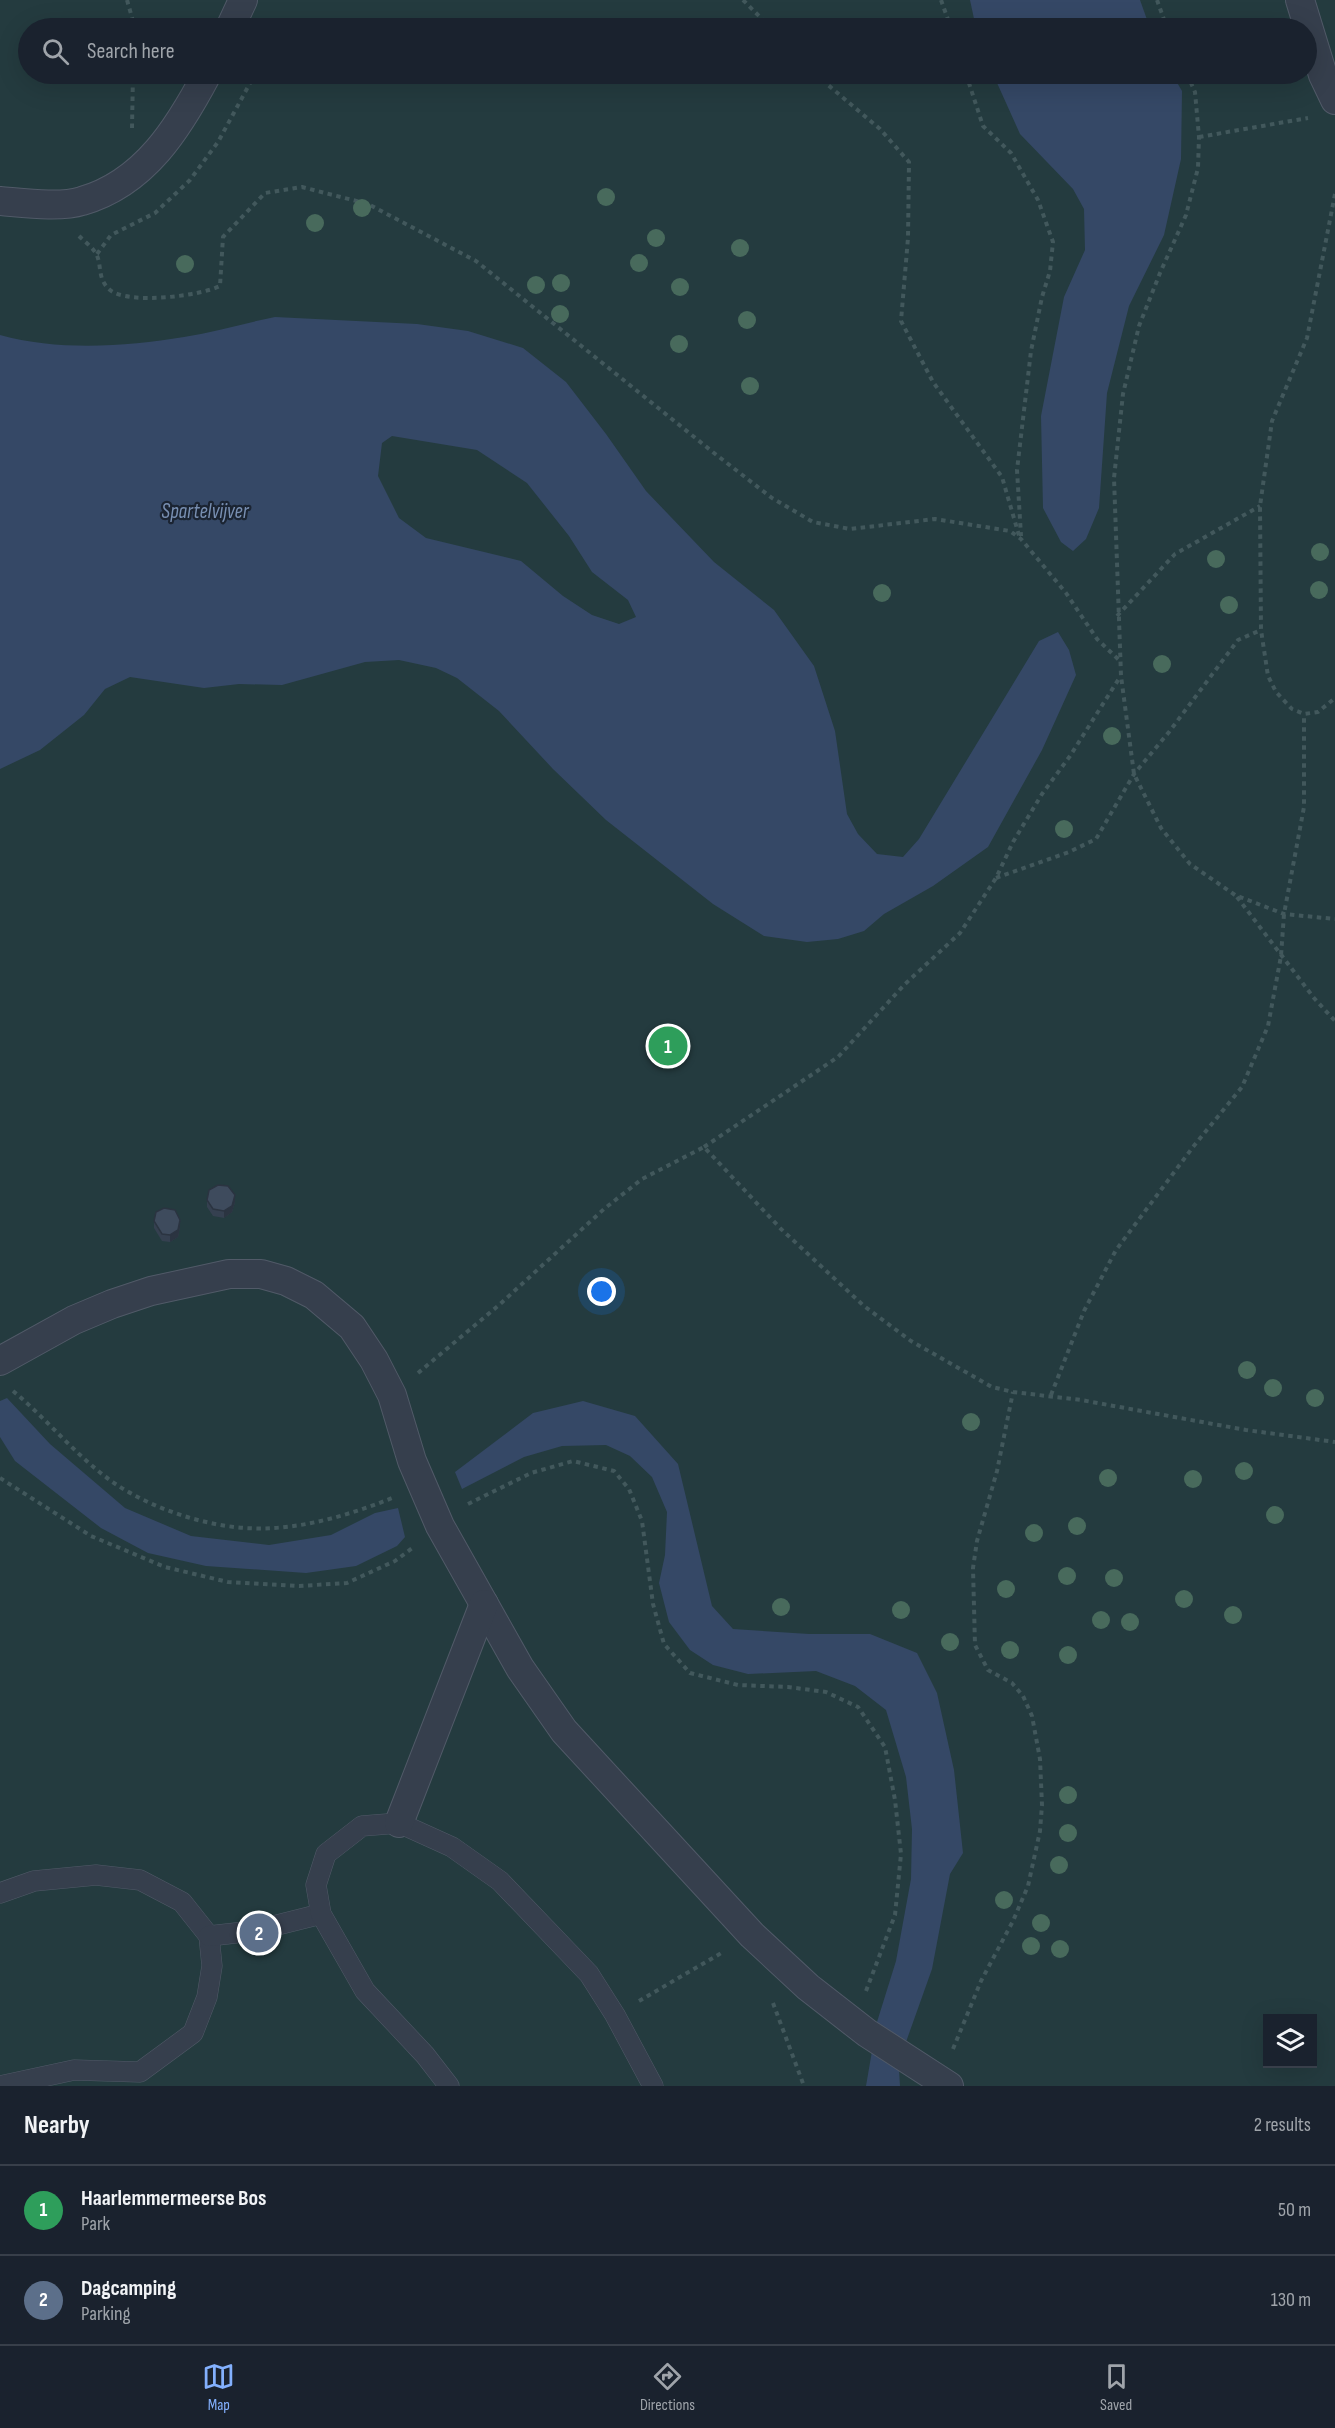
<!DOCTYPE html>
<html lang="en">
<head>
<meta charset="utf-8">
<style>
  body { margin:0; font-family:"Sofia Sans Condensed",sans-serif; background:#232a36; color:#f1f3f6 }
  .controls { position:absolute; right:18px; bottom:18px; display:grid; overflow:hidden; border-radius:0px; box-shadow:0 6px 24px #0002 }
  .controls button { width:54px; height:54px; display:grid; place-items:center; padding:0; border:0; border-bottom:2px solid #383f4a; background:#1a222e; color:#f1f3f6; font:30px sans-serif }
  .you { position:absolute; left:602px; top:1292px; width:21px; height:21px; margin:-15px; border:4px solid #fff; border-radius:50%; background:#1a73e8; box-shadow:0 0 0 9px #1a73e833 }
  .badge { display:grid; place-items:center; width:39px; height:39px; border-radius:50%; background:#83b0fd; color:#fff; font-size:20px; font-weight:700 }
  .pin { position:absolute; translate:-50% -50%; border:3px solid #fff; box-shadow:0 2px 6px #0006 }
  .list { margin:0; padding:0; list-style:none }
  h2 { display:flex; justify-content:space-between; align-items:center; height:78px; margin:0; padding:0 24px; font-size:26px }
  h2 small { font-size:20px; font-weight:400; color:#9fa4aa }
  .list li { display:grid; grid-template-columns:39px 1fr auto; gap:18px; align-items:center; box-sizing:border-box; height:90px; padding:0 24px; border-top:2px solid #383f4a }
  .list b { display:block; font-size:22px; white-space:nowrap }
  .list p { margin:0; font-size:20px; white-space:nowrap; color:#9fa4aa }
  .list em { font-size:20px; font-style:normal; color:#9fa4aa }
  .icon { flex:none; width:33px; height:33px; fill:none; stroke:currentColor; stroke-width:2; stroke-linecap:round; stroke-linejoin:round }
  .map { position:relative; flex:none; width:1335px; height:2086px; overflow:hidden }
  .search { position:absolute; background:#1a222e; box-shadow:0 6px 24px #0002; left:18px; right:18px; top:18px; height:66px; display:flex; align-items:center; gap:15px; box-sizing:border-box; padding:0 21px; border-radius:33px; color:#9fa4aa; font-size:22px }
  .sheet { height:258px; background:#1a222e }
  nav { display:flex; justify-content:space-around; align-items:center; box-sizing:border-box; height:84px; border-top:2px solid #383f4a; background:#1a222e; font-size:16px; color:#9fa4aa }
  nav a { display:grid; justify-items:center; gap:3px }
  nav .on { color:#83b0fd }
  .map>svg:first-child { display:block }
</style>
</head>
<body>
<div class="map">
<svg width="1335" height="2086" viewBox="0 0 1335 2086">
  <rect width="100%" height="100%" fill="#222d3e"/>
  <!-- green -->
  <path fill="#243b3f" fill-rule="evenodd" d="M0,0H1335V2086H0ZM28,28H1306V74H28ZM1268,2018H1312V2064H1268Z"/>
  <!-- water -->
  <g fill="#354866" fill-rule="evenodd">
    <path d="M970,0H1140L1150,28H976Z"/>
    <path d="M993,74H1172L1182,91L1181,159L1164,235L1129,306L1107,393L1099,508L1086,539L1073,551L1061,542L1043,508L1041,416L1064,297L1085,250L1084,209L1073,189L1020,134Z"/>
    <path d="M275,317L417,324L468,331L523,348L566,382L606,434L646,491L714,562L774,610L814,666L835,731L847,814L858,834L877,854L903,857L919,839L1039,641L1058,632L1069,650L1076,675L1042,750L988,847L933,886L884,914L864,931L838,939L807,942L764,936L713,904L606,820L553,769L499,711L457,678L436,668L399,660L365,662L282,685L239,684L204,688L130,677L105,689L84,715L40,750L0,769V335C58,351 125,347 184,337C215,332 245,323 275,317ZM392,436L477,450L527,483L569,536L592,572L628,600L636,617L619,624L592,615L563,596L521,561L426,538L399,518L378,476L382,443Z"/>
    <path d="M7,1398L50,1444L125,1508L191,1536L269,1545L331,1535L375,1513L398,1508L405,1537L397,1546L356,1566L306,1573L206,1566L148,1553L101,1528L15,1461L0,1437V1401Z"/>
    <path d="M583,1401L635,1416L678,1464L712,1606L733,1629L809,1634H870L917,1653L937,1693L954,1770L963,1853L950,1874L932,1969L906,2042L899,2070L900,2086H866L877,2022L896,1961L911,1879L912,1829L906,1777L886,1710L855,1686L816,1671L748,1674L713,1665L690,1650L669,1622L659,1583L665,1555L667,1512L652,1477L630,1456L606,1445L562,1446L524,1457L462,1489L455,1472L533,1413Z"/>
  </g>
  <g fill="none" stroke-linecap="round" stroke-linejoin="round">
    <defs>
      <g id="service">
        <path d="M0,1893L34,1881L96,1875L140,1880L182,1902L209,1936L212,1966L207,1997L193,2033L140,2072L74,2070L0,2086"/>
        <path d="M209,1936L253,1931L321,1914"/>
        <path d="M449,2086L425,2055L365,1991L321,1914L316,1885L326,1854L362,1826L399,1823L452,1847L500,1881L589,1974L615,2015L653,2086"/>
      </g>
      <g id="pedestrian">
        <path d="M1300,0L1323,75L1335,100"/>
        <path d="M230,28L243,0"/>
        <path d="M0,201C24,203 60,208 82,201C145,183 179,127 207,74"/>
        <path d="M0,1361L74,1320L112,1304L151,1291L229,1274H261L286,1281L314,1295L352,1327L374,1360L392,1395L412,1461L440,1526L520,1668L564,1731L752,1935L808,1987L867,2033L949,2086"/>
        <path d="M399,1823L484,1604"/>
      </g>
    </defs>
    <!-- service casing -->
    <use href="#service" stroke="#515a68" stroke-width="21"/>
    <!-- pedestrian casing -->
    <use href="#pedestrian" stroke="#515a68" stroke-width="30"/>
    <!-- path -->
    <g stroke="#42585c" stroke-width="4" stroke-dasharray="4.5 4.5" stroke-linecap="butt">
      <path d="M127,0L135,28"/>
      <path d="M743,0L771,28"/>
      <path d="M941,0L951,28"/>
      <path d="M1157,0L1167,28"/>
      <path d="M815,74L880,129L909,162L908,238L901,321L933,382L1002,477L1020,539"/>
      <path d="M966,74L983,126L1011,153L1038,200L1053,242L1050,271L1042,297L1031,351L1017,470L1021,536"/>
      <path d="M1187,74L1195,92L1199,137L1198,168L1186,215L1160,273L1139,326L1123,394L1114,478L1121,676L1134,774L1161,828L1190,864L1235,895L1284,914L1335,919"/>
      <path d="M132,128L133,74"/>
      <path d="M1199,137L1308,118"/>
      <path d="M1335,194L1307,338L1272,421L1260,506L1261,630L1268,676L1276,692L1292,709L1304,714L1318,712L1335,698"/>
      <path d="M79,236C84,241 91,246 95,252C103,264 96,278 110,290C128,305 200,296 220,286L223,237L265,193L302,187L368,204L476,261L714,453L772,498L813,522L850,529L935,519L1010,531L1021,539L1066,593L1097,639L1120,661"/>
      <path d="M97,254L111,235L155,213L190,180L218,142L255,74"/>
      <path d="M1117,616L1175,554L1260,506"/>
      <path d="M996,878L1069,852L1096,839L1134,774L1169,732L1238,640L1261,630"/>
      <path d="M1237,897L1314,998L1335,1021"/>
      <path d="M704,1147L838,1057L905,984L960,933L996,878L1013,842L1042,794L1070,756L1120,677"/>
      <path d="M418,1373L499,1305L604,1209L642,1179L704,1147L781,1229L864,1306L911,1341L992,1387L1013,1392L1081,1400L1246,1430L1335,1442"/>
      <path d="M13,1391C48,1420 77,1457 114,1483C157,1512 221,1532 273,1528C312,1526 355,1513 392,1498"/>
      <path d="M1051,1395L1084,1311L1116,1250L1193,1147L1242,1087L1268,1026L1281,956L1284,914L1304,807V714"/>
      <path d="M0,1478L91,1536L165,1567L228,1582L299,1586L347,1583L395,1561L415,1546"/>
      <path d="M468,1504L531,1473L573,1461L614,1471L629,1489L642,1521L653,1604L664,1644L690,1673L738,1685L788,1687L826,1692L858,1707L885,1747L895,1800L901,1854L895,1915L866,1991"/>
      <path d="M639,2001L723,1952"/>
      <path d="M773,2003L804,2086"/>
      <path d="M953,2049L981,1981L1013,1921L1028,1886L1040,1831L1042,1805L1040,1759L1032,1716L1023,1696L1012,1683L988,1670L975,1645L973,1568L977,1541L997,1471L1013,1392"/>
    </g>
    <!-- service -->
    <use href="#service" stroke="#363f4d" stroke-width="20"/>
    <!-- pedestrian -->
    <use href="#pedestrian" stroke="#363f4d" stroke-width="28"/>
  </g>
  <!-- trees -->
  <g fill="#486a5c">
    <circle cx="606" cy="197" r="9"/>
    <circle cx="362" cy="208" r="9"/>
    <circle cx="315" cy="223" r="9"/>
    <circle cx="656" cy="238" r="9"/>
    <circle cx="740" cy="248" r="9"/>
    <circle cx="639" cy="263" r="9"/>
    <circle cx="185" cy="264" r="9"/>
    <circle cx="561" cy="283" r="9"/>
    <circle cx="536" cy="285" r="9"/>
    <circle cx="680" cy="287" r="9"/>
    <circle cx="560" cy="314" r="9"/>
    <circle cx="747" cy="320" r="9"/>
    <circle cx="679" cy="344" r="9"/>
    <circle cx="750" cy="386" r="9"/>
    <circle cx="1320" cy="552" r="9"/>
    <circle cx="1216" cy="559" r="9"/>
    <circle cx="1319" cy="590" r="9"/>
    <circle cx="882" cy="593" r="9"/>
    <circle cx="1229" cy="605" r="9"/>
    <circle cx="1162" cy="664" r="9"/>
    <circle cx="1112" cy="736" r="9"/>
    <circle cx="1064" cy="829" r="9"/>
    <circle cx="1247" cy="1370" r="9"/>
    <circle cx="1273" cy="1388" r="9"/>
    <circle cx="1315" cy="1398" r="9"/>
    <circle cx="971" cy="1422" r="9"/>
    <circle cx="1244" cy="1471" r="9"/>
    <circle cx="1108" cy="1478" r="9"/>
    <circle cx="1193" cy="1479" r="9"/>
    <circle cx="1275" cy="1515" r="9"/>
    <circle cx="1077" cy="1526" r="9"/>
    <circle cx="1034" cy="1533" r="9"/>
    <circle cx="1067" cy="1576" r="9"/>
    <circle cx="1114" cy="1578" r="9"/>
    <circle cx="1006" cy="1589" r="9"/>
    <circle cx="1184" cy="1599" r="9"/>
    <circle cx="781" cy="1607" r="9"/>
    <circle cx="901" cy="1610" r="9"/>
    <circle cx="1233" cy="1615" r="9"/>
    <circle cx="1101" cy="1620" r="9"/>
    <circle cx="1130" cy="1622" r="9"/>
    <circle cx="950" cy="1642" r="9"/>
    <circle cx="1010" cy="1650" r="9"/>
    <circle cx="1068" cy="1655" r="9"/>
    <circle cx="1068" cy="1795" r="9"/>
    <circle cx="1068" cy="1833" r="9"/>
    <circle cx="1059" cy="1865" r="9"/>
    <circle cx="1004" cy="1900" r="9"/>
    <circle cx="1041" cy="1923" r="9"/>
    <circle cx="1031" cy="1946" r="9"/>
    <circle cx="1060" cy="1949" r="9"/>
  </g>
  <!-- wall -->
  <g fill="#354050">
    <path d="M207,1200L235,1202L232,1212L224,1218L213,1216L207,1207Z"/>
    <path d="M154,1221L180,1227L178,1237L170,1242L162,1241L154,1228Z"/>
  </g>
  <!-- shaded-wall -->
  <g fill="#2b3441">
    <path d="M235,1195V1202L232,1212L224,1218V1211Z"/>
    <path d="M180,1220V1227L178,1237L170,1242V1235Z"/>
  </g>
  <!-- building -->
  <g fill="#3e4b5d" stroke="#2b3441" stroke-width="1.5">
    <path d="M218,1185L228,1186L235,1195L232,1206L224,1211L213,1209L207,1200L209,1190Z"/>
    <path d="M164,1208L175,1210L180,1220L178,1230L170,1235L162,1234L154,1221L156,1212Z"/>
  </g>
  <g text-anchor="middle" stroke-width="4.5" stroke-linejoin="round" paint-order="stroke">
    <!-- water labels -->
    <g font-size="21" font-style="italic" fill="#788fb2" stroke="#1b2432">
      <text x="205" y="518">Spartelvijver</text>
    </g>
  </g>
</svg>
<div class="controls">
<button><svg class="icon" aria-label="layers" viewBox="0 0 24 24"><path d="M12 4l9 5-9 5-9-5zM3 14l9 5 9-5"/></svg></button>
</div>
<div class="you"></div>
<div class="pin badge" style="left:668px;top:1046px;background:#2e9e5b">1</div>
<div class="pin badge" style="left:259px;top:1933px;background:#5c6f8a">2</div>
<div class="search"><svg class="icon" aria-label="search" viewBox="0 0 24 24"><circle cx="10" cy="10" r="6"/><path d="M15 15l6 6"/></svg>Search here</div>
</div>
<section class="sheet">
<h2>Nearby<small>2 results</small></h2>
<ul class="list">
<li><span class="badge" style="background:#2e9e5b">1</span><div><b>Haarlemmermeerse Bos</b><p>Park</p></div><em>50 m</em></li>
<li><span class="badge" style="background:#5c6f8a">2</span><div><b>Dagcamping</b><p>Parking</p></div><em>130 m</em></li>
</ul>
</section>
<nav>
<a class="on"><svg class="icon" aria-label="map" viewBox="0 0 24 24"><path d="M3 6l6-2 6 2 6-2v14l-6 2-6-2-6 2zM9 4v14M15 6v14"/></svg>Map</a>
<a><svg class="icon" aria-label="directions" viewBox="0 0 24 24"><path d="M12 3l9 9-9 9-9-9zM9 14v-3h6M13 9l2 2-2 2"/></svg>Directions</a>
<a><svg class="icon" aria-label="saved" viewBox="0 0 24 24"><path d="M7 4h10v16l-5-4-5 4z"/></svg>Saved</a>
</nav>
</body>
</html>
